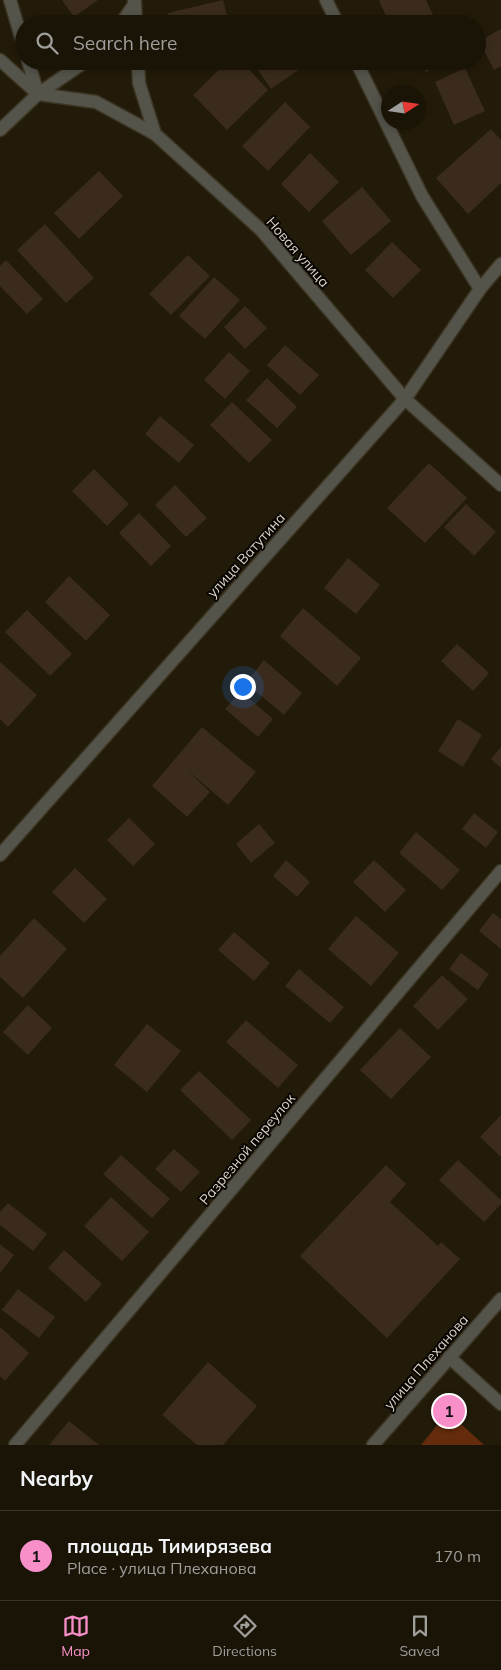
<!DOCTYPE html>
<html lang="en">
<head>
<meta charset="utf-8">
<style>
  body { margin:0; font-family:Mulish,sans-serif; background:#231d11; color:#f1f3f6 }
  .compass { position:absolute; left:381px; top:85px; width:45px; height:45px; border-radius:50%; background:#1a1407; box-shadow:0 2px 8px #0003; rotate:78deg }
  .you { position:absolute; left:242px; top:686px; width:18px; height:18px; margin:-12px; border:4px solid #fff; border-radius:50%; background:#1a73e8; box-shadow:0 0 0 8px #1a73e833 }
  .badge { display:grid; place-items:center; width:32px; height:32px; border-radius:50%; background:#f98fc8; color:#111; font-size:16px; font-weight:700 }
  .pin { position:absolute; translate:-50% -50%; border:2px solid #fff; box-shadow:0 1px 5px #0006 }
  .list { margin:0; padding:0; list-style:none }
  h2 { display:flex; justify-content:space-between; align-items:center; height:65px; margin:0; padding:0 20px; font-size:21px }
  h2 small { font-size:16px; font-weight:400; color:#9f9e9b }
  .list li { display:grid; grid-template-columns:32px 1fr auto; gap:15px; align-items:center; box-sizing:border-box; height:90px; padding:0 20px; border-top:1px solid #383328 }
  .list b { display:block; font-size:19px; white-space:nowrap }
  .list p { margin:0; font-size:16px; white-space:nowrap; color:#9f9e9b }
  .list em { font-size:16px; font-style:normal; color:#9f9e9b }
  .icon { flex:none; width:28px; height:28px; fill:none; stroke:currentColor; stroke-width:2; stroke-linecap:round; stroke-linejoin:round }
  .map { position:relative; flex:none; width:501px; height:1445px; overflow:hidden }
  .search { position:absolute; background:#1a1407; box-shadow:0 2px 8px #0003; left:15px; right:15px; top:15px; height:55px; display:flex; align-items:center; gap:12px; box-sizing:border-box; padding:0 18px; border-radius:28px; color:#9f9e9b; font-size:19px }
  .sheet { height:155px; background:#1a1407 }
  nav { display:flex; justify-content:space-around; align-items:center; box-sizing:border-box; height:70px; border-top:1px solid #383328; background:#1a1407; font-size:14px; color:#9f9e9b }
  nav a { display:grid; justify-items:center; gap:2px }
  nav .on { color:#f98fc8 }
  .map>svg:first-child { display:block }
</style>
</head>
<body>
<div class="map">
<svg width="501" height="1445" viewBox="0 0 501 1445">
  <rect width="100%" height="100%" fill="#231b09"/>
  <!-- green -->
  <path fill="#642b0c" d="M448,1412L484,1445H421Z"/>
  <!-- building -->
  <g fill="#3a2b1d">
    <path d="M62,0H98L74,17Z"/>
    <path d="M223,0L229,24H171L168,13Z"/>
    <path d="M381,0H426L433,15L414,24H390L379,1Z"/>
    <path d="M501,29V66L494,70L479,41Z"/>
    <path d="M228,61H241L268,90L227,130L193,95Z"/>
    <path d="M252,61H306L307,64L271,89Z"/>
    <path d="M420,61H446L426,72Z"/>
    <path d="M465,68L485,111L454,125L435,82Z"/>
    <path d="M285,102L310,127L268,171L242,146Z"/>
    <path d="M491,129L501,140V183L468,214L436,178Z"/>
    <path d="M310,153L339,182L309,212L281,184Z"/>
    <path d="M99,171L123,196L79,239L54,213Z"/>
    <path d="M362,187L391,221L351,255L322,221Z"/>
    <path d="M45,224L94,278L66,303L17,250Z"/>
    <path d="M392,242L421,270L393,298L365,270Z"/>
    <path d="M188,255L210,276L171,315L149,294Z"/>
    <path d="M6,260L43,299L27,314L0,286V266Z"/>
    <path d="M214,277L240,300L205,339L179,316Z"/>
    <path d="M245,306L267,328L245,349L224,327Z"/>
    <path d="M285,345L319,375L300,395L267,365Z"/>
    <path d="M229,352L250,371L225,399L204,380Z"/>
    <path d="M267,378L297,407L277,428L246,400Z"/>
    <path d="M232,402L272,440L249,463L210,425Z"/>
    <path d="M160,416L194,445L179,463L145,434Z"/>
    <path d="M429,463L467,498L425,543L387,508Z"/>
    <path d="M94,469L129,504L107,526L72,491Z"/>
    <path d="M175,485L207,518L186,537L155,505Z"/>
    <path d="M466,504L496,532L474,556L444,527Z"/>
    <path d="M139,513L171,546L151,566L119,533Z"/>
    <path d="M348,558L380,585L356,614L324,588Z"/>
    <path d="M69,576L110,615L86,641L45,602Z"/>
    <path d="M303,608L361,658L337,686L280,636Z"/>
    <path d="M27,610L72,654L50,676L5,632Z"/>
    <path d="M457,644L489,673L473,691L441,661Z"/>
    <path d="M264,660L302,693L284,715L246,683Z"/>
    <path d="M0,662L37,695L8,727L0,719Z"/>
    <path d="M241,691L273,719L258,737L225,709Z"/>
    <path d="M458,719L482,735L463,767L438,751Z"/>
    <path d="M202,727L256,772L228,805L187,770L210,792L187,817L152,786Z"/>
    <path d="M501,747V768L491,759Z"/>
    <path d="M474,813L498,832L486,848L462,829Z"/>
    <path d="M129,818L155,844L133,866L107,840Z"/>
    <path d="M259,824L275,843L251,863L236,844Z"/>
    <path d="M416,832L460,870L442,890L399,853Z"/>
    <path d="M286,860L310,882L297,897L273,876Z"/>
    <path d="M374,860L406,890L385,912L353,882Z"/>
    <path d="M75,868L107,899L84,923L52,892Z"/>
    <path d="M493,913L501,919V949L479,931Z"/>
    <path d="M356,916L399,953L371,986L328,949Z"/>
    <path d="M34,918L67,949L23,998L0,977V956Z"/>
    <path d="M234,932L270,963L254,981L218,950Z"/>
    <path d="M461,953L489,974L478,990L449,969Z"/>
    <path d="M299,969L344,1007L330,1023L285,986Z"/>
    <path d="M442,975L468,999L438,1030L413,1006Z"/>
    <path d="M28,1005L52,1028L28,1055L3,1032Z"/>
    <path d="M246,1020L298,1065L278,1088L226,1042Z"/>
    <path d="M147,1024L181,1051L147,1092L114,1065Z"/>
    <path d="M400,1028L431,1057L391,1099L360,1070Z"/>
    <path d="M199,1071L251,1120L232,1140L180,1090Z"/>
    <path d="M501,1115V1157L480,1137Z"/>
    <path d="M174,1149L200,1172L181,1192L155,1169Z"/>
    <path d="M121,1155L170,1199L152,1218L103,1174Z"/>
    <path d="M458,1160L501,1200V1204L484,1222L439,1180Z"/>
    <path d="M386,1165L406,1184L390,1202L438,1246L441,1242L460,1259L387,1338L300,1256Z"/>
    <path d="M111,1197L149,1232L122,1261L84,1226Z"/>
    <path d="M8,1203L47,1234L33,1251L0,1225V1212Z"/>
    <path d="M0,1244L14,1255L0,1273Z"/>
    <path d="M64,1250L102,1284L86,1302L48,1268Z"/>
    <path d="M18,1289L55,1317L39,1338L2,1310Z"/>
    <path d="M0,1327L29,1353L5,1381L0,1376Z"/>
    <path d="M208,1362L257,1406L223,1445H197L162,1415Z"/>
    <path d="M69,1421L99,1445H49Z"/>
  </g>
  <g fill="none" stroke-linecap="round" stroke-linejoin="round">
    <defs>
      <g id="street">
        <path d="M10,0L24,47"/>
        <path d="M326,0L338,24"/>
        <path d="M135,3L136,24"/>
        <path d="M121,24L135,3L134,0"/>
        <path d="M0,60L38,94"/>
        <path d="M28,61L38,94"/>
        <path d="M138,61L139,83L155,134"/>
        <path d="M356,61L422,196L480,289"/>
        <path d="M38,94L96,102L155,134L261,230L405,399L501,485"/>
        <path d="M0,130L38,94L86,61"/>
        <path d="M0,855L405,399L480,289L501,264"/>
        <path d="M449,1357L501,1404"/>
        <path d="M15,1445L501,871"/>
        <path d="M373,1445L501,1299"/>
      </g>
    </defs>
    <!-- street casing -->
    <use href="#street" stroke="#3d3524" stroke-width="15"/>
    <!-- street -->
    <use href="#street" stroke="#55544b" stroke-width="12"/>
  </g>
  <g text-anchor="middle" stroke-width="4" stroke-linejoin="round" paint-order="stroke">
    <!-- street labels -->
    <g font-size="14" fill="#dad4c9" stroke="#090602">
      <text transform="translate(298 252) rotate(49)" y="5">Новая улица</text>
      <text transform="translate(246 555) rotate(-48)" y="5">улица Ватутина</text>
      <text transform="translate(247 1149) rotate(-50)" y="5">Разрезной переулок</text>
      <text transform="translate(426 1362) rotate(-49)" y="5">улица Плеханова</text>
    </g>
  </g>
</svg>
<svg class="compass" viewBox="-18 -18 36 36"><path d="M0-13l5 13h-10z" fill="#e53935"/><path d="M0 13l5-13h-10z" fill="#9f9e9b"/></svg>
<div class="you"></div>
<div class="pin badge" style="left:449px;top:1411px">1</div>
<div class="search"><svg class="icon" aria-label="search" viewBox="0 0 24 24"><circle cx="10" cy="10" r="6"/><path d="M15 15l6 6"/></svg>Search here</div>
</div>
<section class="sheet">
<h2>Nearby<small></small></h2>
<ul class="list">
<li><span class="badge">1</span><div><b>площадь Тимирязева</b><p>Place · улица Плеханова</p></div><em>170 m</em></li>
</ul>
</section>
<nav>
<a class="on"><svg class="icon" aria-label="map" viewBox="0 0 24 24"><path d="M3 6l6-2 6 2 6-2v14l-6 2-6-2-6 2zM9 4v14M15 6v14"/></svg>Map</a>
<a><svg class="icon" aria-label="directions" viewBox="0 0 24 24"><path d="M12 3l9 9-9 9-9-9zM9 14v-3h6M13 9l2 2-2 2"/></svg>Directions</a>
<a><svg class="icon" aria-label="saved" viewBox="0 0 24 24"><path d="M7 4h10v16l-5-4-5 4z"/></svg>Saved</a>
</nav>
</body>
</html>
